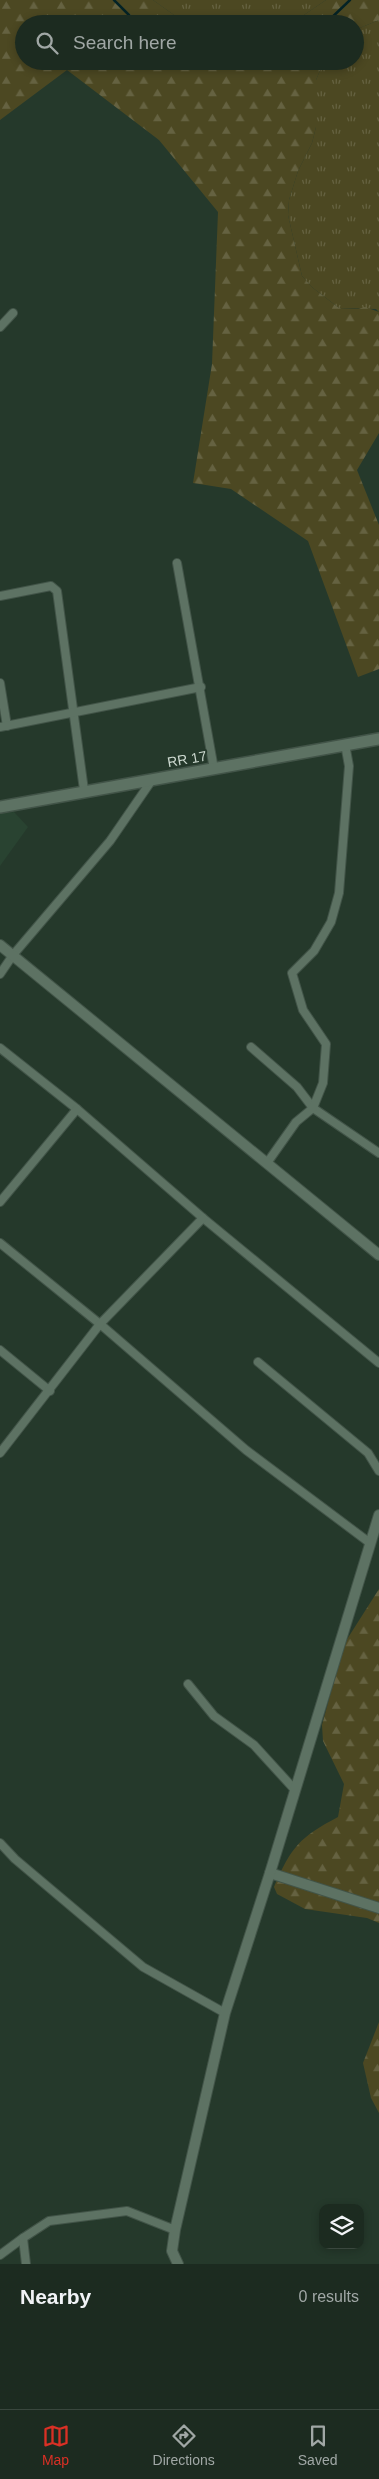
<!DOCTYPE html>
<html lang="en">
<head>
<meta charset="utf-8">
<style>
  body { margin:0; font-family:Helvetica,sans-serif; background:#253329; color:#f1f3f6 }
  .controls { position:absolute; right:15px; bottom:15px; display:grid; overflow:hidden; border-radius:10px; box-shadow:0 2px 8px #0003 }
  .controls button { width:45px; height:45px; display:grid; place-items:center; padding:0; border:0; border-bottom:1px solid #3a473e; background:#1c2b20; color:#f1f3f6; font:25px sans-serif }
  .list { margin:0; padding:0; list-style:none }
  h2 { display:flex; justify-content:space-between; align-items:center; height:65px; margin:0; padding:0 20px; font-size:21px }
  h2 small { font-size:16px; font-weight:400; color:#a0a7a5 }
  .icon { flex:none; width:28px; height:28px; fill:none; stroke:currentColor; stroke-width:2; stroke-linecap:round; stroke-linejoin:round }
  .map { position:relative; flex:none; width:379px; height:2264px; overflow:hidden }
  .search { position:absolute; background:#1c2b20; box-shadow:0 2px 8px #0003; left:15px; right:15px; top:15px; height:55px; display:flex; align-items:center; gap:12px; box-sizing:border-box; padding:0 18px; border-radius:28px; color:#a0a7a5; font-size:19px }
  .sheet { height:145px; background:#1c2b20 }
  nav { display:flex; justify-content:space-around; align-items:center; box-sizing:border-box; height:70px; border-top:1px solid #3a473e; background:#1c2b20; font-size:14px; color:#a0a7a5 }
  nav a { display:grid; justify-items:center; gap:2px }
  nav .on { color:#d93025 }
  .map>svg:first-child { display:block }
</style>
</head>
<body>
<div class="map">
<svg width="379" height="2264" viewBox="0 0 379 2264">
  <defs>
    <pattern id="grass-tufts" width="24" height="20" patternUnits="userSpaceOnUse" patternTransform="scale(1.25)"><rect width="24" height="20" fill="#4c4822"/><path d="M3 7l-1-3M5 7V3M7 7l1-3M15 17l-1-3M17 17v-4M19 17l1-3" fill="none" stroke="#656241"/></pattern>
    <pattern id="forest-firs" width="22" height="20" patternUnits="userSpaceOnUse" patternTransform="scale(1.25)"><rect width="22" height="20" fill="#4c4822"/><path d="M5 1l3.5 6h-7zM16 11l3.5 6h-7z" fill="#656241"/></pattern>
  </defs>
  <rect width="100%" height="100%" fill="#25392b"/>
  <!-- built -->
  <path fill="#294331" d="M14,812L28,827L0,866V813Z"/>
  <!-- grass -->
  <g fill="url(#grass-tufts)">
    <path d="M153,0H326L298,19L282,23L252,15L205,21L174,15Z"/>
    <path d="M379,20V312L376,309L339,308L313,288L302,276L288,215L289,200L298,171L312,143L316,127V80L324,61H355V30Z"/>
  </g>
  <!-- forest -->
  <g fill="url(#forest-firs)">
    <path d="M0,0H153L174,15L205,21L252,15L282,23L298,19L326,0H379V20L355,30V24H24V61H324L316,80V127L312,143L298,171L289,200L288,215L302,276L313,288L339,308L358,309L365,307L379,312V433L357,470L379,525V669L358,677L308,541L231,489L193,483L212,364L218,212L159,140L67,70L0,120Z"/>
    <path d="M379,1589V1923L367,1918L305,1909L277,1894L274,1887C291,1847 300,1837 338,1817L344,1784L323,1741L322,1725L344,1644Z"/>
    <path d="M379,2022V2113L371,2098L363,2063Z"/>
  </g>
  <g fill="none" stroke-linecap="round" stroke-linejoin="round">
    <!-- stream -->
    <g stroke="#042326" stroke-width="2.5">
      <path d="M114,0L135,21L142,24"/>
      <path d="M325,24L350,0"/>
    </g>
    <defs>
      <g id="minor">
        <path d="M0,327L13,313"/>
        <path d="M177,563L214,769"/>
        <path d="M0,596L51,586L57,591L84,790"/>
        <path d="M0,683L7,726"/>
        <path d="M0,727L201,687"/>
        <path d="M0,974L13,955L110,841L152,780"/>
        <path d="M251,1047L297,1087L313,1108L379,1153"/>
        <path d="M0,1048L77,1109L203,1218L379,1363"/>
        <path d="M267,1163L296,1122L313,1108L323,1083L326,1044L303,1010L292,973L314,951L331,922L339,893L349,766L345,744"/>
        <path d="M0,1202L77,1109"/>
        <path d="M0,1243L100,1324L246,1450L370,1543"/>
        <path d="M0,1350L50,1391"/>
        <path d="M258,1362L368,1453L379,1471"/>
        <path d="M0,1453L100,1324L203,1218"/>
        <path d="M188,1684L214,1716L254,1745L295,1790"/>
        <path d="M0,1843L15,1859L143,1967L225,2013"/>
        <path d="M0,2255L23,2238"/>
        <path d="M26,2264L23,2238L49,2221L127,2211L175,2230"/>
      </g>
      <g id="tertiary">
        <path d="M0,945L379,1255"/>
        <path d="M270,1873L379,1908"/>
        <path d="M178,2264L172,2251L175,2230L225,2013L270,1873L379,1515"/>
      </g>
      <path id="secondary" d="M0,807L379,739"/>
    </defs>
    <!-- minor casing -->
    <use href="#minor" stroke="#425448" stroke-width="10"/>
    <!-- tertiary casing -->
    <use href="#tertiary" stroke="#425448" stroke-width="12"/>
    <!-- secondary casing -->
    <use href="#secondary" stroke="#425448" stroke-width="14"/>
    <!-- minor -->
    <use href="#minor" stroke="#5d7263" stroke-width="8"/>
    <!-- tertiary -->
    <use href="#tertiary" stroke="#5d7263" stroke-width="10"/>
    <!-- secondary -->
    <use href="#secondary" stroke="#5d7263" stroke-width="11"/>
  </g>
  <g text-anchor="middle" stroke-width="4" stroke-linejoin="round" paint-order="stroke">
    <!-- street labels -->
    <g font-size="14" fill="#ccd8cf" stroke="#25392b">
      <text transform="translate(187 759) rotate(-10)" y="5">RR 17</text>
    </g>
  </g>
</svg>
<div class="controls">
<button><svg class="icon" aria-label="layers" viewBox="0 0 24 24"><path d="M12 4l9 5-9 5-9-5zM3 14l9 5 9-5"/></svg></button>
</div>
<div class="search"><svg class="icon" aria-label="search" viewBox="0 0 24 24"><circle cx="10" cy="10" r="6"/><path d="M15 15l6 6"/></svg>Search here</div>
</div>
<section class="sheet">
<h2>Nearby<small>0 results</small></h2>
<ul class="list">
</ul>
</section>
<nav>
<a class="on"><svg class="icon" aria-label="map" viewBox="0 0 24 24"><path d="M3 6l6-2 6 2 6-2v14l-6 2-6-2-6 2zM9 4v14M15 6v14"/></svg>Map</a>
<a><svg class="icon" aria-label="directions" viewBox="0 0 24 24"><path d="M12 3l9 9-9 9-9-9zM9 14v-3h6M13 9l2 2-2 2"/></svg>Directions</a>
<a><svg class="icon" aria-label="saved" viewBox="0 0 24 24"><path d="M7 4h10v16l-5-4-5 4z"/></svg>Saved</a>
</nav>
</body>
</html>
